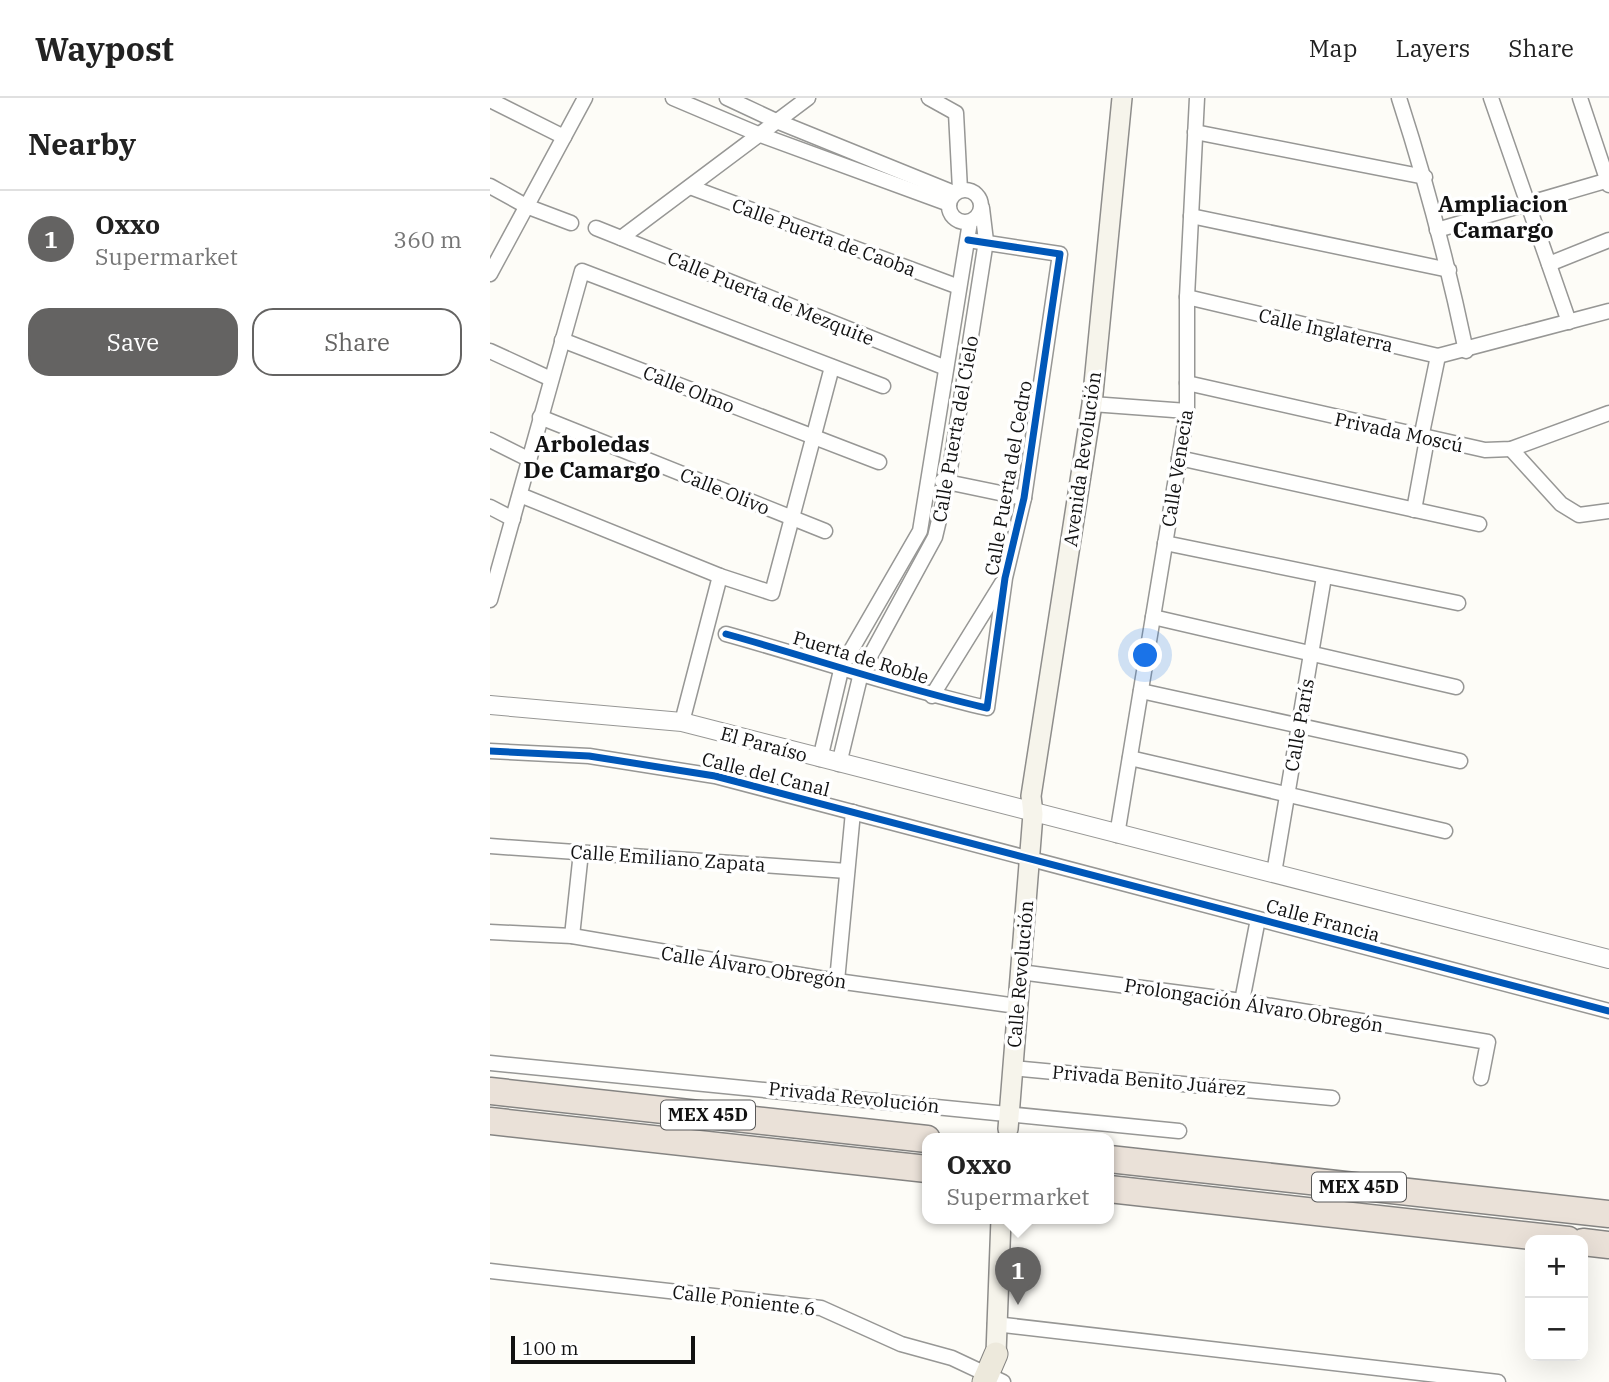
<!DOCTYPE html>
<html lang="en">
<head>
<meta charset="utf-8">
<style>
  body { margin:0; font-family:"IBM Plex Serif",serif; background:#f2f2f2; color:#222 }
  .controls { position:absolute; right:21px; bottom:21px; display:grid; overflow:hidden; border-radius:14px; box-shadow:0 7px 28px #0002 }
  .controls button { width:63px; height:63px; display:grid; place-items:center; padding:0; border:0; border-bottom:2px solid #e0e0e0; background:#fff; color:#222; font:35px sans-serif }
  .scale { position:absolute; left:21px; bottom:18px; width:184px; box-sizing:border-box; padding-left:7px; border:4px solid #111; border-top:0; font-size:19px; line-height:24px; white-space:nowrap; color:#111; -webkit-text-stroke:5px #fff; paint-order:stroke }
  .you { position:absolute; left:656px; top:558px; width:24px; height:24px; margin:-18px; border:5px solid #fff; border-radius:50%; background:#1a73e8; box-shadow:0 0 0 10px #1a73e833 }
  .badge { display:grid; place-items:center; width:46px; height:46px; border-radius:50%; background:#646362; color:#fff; font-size:23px; font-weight:700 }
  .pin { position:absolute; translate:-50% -58px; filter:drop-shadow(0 2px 4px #0008) }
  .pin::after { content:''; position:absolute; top:37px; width:24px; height:21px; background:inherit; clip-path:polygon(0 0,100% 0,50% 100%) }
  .popup { position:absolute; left:432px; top:1035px; width:192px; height:91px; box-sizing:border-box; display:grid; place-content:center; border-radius:14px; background:#fff; filter:drop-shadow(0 2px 5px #0005); font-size:23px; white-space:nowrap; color:#767676 }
  .popup b { font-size:26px; color:#222 }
  .popup::after { content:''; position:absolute; left:50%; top:100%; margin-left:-14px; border:14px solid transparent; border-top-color:#fff }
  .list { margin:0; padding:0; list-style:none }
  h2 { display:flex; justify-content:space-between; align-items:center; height:91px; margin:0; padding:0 28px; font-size:30px }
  h2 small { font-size:23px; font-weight:400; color:#767676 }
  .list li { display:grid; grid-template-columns:46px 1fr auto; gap:21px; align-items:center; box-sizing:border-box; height:98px; padding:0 28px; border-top:2px solid #e0e0e0 }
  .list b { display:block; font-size:26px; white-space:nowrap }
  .list p { margin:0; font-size:23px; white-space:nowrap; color:#767676 }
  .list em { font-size:23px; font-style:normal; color:#767676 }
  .actions { display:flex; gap:14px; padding:21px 28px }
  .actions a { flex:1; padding:16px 0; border:2px solid #646362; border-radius:21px; text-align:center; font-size:24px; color:#646362 }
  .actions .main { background:#646362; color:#fff }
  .map { position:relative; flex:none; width:1119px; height:1284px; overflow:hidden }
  header { display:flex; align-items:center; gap:42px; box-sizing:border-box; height:98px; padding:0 35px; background:#fff; border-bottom:2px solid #e0e0e0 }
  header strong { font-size:33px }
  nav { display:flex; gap:38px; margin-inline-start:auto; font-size:24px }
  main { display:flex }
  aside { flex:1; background:#fff }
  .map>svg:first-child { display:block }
</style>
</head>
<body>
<header>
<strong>Waypost</strong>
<nav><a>Map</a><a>Layers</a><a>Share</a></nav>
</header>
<main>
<aside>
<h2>Nearby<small></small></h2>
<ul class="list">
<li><span class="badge">1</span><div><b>Oxxo</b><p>Supermarket</p></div><em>360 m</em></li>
</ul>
<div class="actions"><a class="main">Save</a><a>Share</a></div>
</aside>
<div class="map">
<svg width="1119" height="1284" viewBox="0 0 1119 1284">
  <rect width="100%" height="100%" fill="#fdfcf7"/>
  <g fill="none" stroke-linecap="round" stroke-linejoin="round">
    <defs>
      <g id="minor">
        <path d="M183,0L268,36L459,106"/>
        <path d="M237,0L284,22L464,95"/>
        <path d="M439,0L466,15L470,92"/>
        <path d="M909,0C936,83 958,167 976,253"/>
        <path d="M1001,0L1079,224"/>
        <path d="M1090,0L1119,87"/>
        <path d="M0,2L74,39"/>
        <path d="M705,34L935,79"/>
        <path d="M0,88L36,108L81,125"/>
        <path d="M200,89L469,189"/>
        <circle cx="475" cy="108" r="16"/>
        <path d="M701,118L959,172"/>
        <path d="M106,130L456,270"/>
        <path d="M947,132L1119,82"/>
        <path d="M131,140L318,0"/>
        <path d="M1059,166L1119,142"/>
        <path d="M0,176L95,0"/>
        <path d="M697,199L948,258L1119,213"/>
        <path d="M72,242L389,364"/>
        <path d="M0,253L61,281"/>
        <path d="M697,285L995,352L1021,351L1119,315"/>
        <path d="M602,306L697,313"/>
        <path d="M50,319L335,433"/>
        <path d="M931,340L948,258"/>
        <path d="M0,342L38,361"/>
        <path d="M1021,351L1071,406L1089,417L1119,413"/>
        <path d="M689,360L989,426"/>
        <path d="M452,383L534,400"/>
        <path d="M30,397L230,478L282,495L342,269"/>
        <path d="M0,409L23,421"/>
        <path d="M924,412L937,341"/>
        <path d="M675,445L968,505"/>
        <path d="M0,502L92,173L393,288"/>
        <path d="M663,519L966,589"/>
        <path d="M236,536C323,560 409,590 497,610L515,480L534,400L570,156L478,142"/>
        <path d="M651,593L970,663"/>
        <path d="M442,598L512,485"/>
        <path d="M192,624L230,478"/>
        <path d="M0,653L99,658L225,678L1119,913"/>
        <path d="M640,660L955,733"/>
        <path d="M330,661L352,568L430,433L480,124"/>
        <path d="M349,666L371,575L445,439L458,384L496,143L492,110"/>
        <path d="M627,737L697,313V199L707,0"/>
        <path d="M0,748L357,773"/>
        <path d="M784,775L834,479"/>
        <path d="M0,834L82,838L347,883L527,908"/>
        <path d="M82,838L91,754"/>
        <path d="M530,874L752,903L998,944L991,980"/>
        <path d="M347,883L363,714"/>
        <path d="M752,903L768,821"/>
        <path d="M0,965L689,1033"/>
        <path d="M522,970L842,1000"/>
        <path d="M0,1173L331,1210L411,1246L462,1260L513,1284"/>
        <path d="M505,1226L1008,1284"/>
      </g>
      <path id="tertiary" d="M0,607L192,624L1119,861"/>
      <g id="secondary">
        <path d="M518,1031L543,716L541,698L602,306L632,0"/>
        <path d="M506,1256L511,1121"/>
      </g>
      <path id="primary" d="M494,1284L506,1256"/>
      <g id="motorway">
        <path d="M0,993L437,1041"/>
        <path d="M0,1023L437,1071"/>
        <path d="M619,1061L1119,1116"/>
        <path d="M619,1091L1078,1142"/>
        <path d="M1093,1144L1119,1147"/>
      </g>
    </defs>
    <!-- minor casing -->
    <use href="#minor" stroke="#979795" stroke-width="17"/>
    <!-- tertiary casing -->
    <use href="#tertiary" stroke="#979795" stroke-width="20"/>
    <!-- secondary casing -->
    <use href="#secondary" stroke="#8e8d8b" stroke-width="22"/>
    <!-- primary casing -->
    <use href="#primary" stroke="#858482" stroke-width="25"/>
    <!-- motorway casing -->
    <use href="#motorway" stroke="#858482" stroke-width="29"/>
    <!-- minor -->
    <use href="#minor" stroke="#fffffe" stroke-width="14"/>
    <!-- tertiary -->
    <use href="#tertiary" stroke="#fffffe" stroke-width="18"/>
    <!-- secondary -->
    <use href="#secondary" stroke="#f6f4eb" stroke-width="19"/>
    <!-- primary -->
    <use href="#primary" stroke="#ede9dc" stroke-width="23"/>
    <!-- motorway -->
    <use href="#motorway" stroke="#eae1d8" stroke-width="26"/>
    <defs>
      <g id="cycleway">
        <path d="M236,536C323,560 409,590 497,610L515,480L534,400L570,156L478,142"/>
        <path d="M0,653L99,658L225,678L1119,913"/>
      </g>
    </defs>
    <!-- cycleway casing -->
    <use href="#cycleway" stroke="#fff" stroke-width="11"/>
    <!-- cycleway -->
    <use href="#cycleway" stroke="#0057b8" stroke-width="7"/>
  </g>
  <g text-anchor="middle" stroke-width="7" stroke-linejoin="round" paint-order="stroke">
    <!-- shield labels -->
    <g fill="#fff" stroke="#585858" stroke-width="2">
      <rect x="171" y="1002.5" width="94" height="29" rx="5"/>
      <rect x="822" y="1074.5" width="94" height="29" rx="5"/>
    </g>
    <g font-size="18" font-weight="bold" fill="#111">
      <text x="218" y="1023">MEX 45D</text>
      <text x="869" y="1095">MEX 45D</text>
    </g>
    <!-- street labels -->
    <g font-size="19" fill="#111" stroke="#fff">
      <text transform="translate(334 139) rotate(20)" y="7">Calle Puerta de Caoba</text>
      <text transform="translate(281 200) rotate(22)" y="7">Calle Puerta de Mezquite</text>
      <text transform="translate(836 232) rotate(13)" y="7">Calle Inglaterra</text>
      <text transform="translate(199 291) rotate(22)" y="7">Calle Olmo</text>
      <text transform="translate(465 331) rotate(-80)" y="7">Calle Puerta del Cielo</text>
      <text transform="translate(909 334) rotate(12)" y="7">Privada Moscú</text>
      <text transform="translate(592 361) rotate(-82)" y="7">Avenida Revolución</text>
      <text transform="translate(687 370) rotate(-81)" y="7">Calle Venecia</text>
      <text transform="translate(518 380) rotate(-80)" y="7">Calle Puerta del Cedro</text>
      <text transform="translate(235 393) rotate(22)" y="7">Calle Olivo</text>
      <text transform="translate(371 559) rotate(17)" y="7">Puerta de Roble</text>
      <text transform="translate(809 627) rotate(-80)" y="7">Calle París</text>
      <text transform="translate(274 646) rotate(15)" y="7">El Paraíso</text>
      <text transform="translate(276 676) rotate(14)" y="7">Calle del Canal</text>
      <text transform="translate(178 760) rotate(4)" y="7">Calle Emiliano Zapata</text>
      <text transform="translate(833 822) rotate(15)" y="7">Calle Francia</text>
      <text transform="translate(264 869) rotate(9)" y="7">Calle Álvaro Obregón</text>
      <text transform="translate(530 876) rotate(-85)" y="7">Calle Revolución</text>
      <text transform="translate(764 907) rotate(9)" y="7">Prolongación Álvaro Obregón</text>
      <text transform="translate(659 982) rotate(5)" y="7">Privada Benito Juárez</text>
      <text transform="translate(364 999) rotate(6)" y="7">Privada Revolución</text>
      <text transform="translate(254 1202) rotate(7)" y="7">Calle Poniente 6</text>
    </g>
    <!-- quarter labels -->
    <g font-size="23" font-weight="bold" fill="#111" stroke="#fff">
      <text x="1013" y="114">Ampliacion<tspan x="1013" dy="26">Camargo</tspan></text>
      <text x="102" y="354">Arboledas<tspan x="102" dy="26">De Camargo</tspan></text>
    </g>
  </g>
</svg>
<div class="controls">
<button>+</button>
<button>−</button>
</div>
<div class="scale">100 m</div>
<div class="you"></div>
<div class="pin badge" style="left:528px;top:1207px">1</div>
<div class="popup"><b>Oxxo</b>Supermarket</div>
</div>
</main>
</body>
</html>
